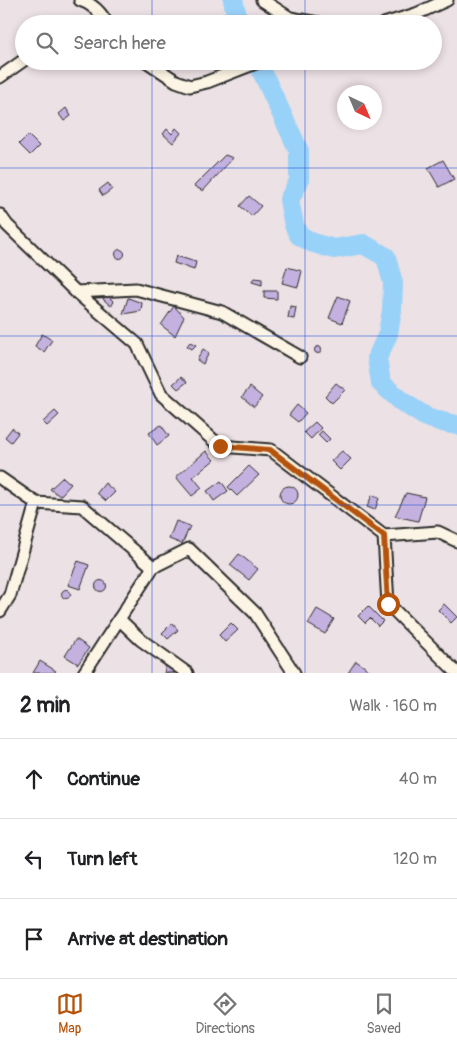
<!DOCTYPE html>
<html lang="en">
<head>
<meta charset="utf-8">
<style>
  body { margin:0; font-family:Pangolin,sans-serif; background:#f6f6f6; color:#202124 }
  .compass { position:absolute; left:337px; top:85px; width:45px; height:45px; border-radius:50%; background:#fff; box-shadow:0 2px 8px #0003; rotate:136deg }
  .stop { position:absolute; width:15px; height:15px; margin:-11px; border:4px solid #b45309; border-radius:50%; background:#fff }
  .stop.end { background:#b45309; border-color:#fff; box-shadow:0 1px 5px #0008 }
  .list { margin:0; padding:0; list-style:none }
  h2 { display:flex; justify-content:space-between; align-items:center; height:65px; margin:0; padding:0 20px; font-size:21px }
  h2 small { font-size:16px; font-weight:400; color:#757577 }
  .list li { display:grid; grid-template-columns:32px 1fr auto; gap:15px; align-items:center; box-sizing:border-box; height:80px; padding:0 20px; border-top:1px solid #e0e0e0 }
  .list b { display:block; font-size:19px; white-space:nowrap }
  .list em { font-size:16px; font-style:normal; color:#757577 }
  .icon { flex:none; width:28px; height:28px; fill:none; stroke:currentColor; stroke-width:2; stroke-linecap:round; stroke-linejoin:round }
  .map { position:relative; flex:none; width:457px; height:673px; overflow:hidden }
  .search { position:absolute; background:#fff; box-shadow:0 2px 8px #0003; left:15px; right:15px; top:15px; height:55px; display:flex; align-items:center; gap:12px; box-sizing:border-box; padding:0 18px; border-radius:28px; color:#757577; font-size:19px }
  .sheet { height:305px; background:#fff }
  nav { display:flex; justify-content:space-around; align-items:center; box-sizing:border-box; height:70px; border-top:1px solid #e0e0e0; background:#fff; font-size:14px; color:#757577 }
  nav a { display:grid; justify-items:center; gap:2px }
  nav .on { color:#b45309 }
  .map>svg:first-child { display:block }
</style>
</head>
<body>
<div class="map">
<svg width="457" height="673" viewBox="0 0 457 673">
  <rect width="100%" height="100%" fill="#ece1e4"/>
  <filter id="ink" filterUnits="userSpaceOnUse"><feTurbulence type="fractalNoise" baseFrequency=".02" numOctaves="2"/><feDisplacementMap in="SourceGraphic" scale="10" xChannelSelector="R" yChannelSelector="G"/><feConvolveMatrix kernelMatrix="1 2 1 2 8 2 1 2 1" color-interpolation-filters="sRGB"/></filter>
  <g filter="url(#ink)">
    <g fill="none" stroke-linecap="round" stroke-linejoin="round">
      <!-- river -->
      <g stroke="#99d2f9" stroke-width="20">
        <path d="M233,0L239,24"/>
        <path d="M257,61L299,151V181L289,200L294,225L299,235L313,243L334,249L363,244L386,257L393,283L392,310L388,334L377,358L381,383L401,401L426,417L446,423L457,425"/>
      </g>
    </g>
    <!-- building -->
    <g fill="#c5b1e0" stroke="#2b2b2b">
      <path d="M66,108L71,116L64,121L59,114Z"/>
      <path d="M176,128L181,133L173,143L163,134L167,129L172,134Z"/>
      <path d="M28,135L39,146L30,155L19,144Z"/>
      <path d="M225,155L233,158L203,191L194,186Z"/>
      <path d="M443,160L454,179L439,187L428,168Z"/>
      <path d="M108,183L112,189L103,196L99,190Z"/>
      <path d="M249,196L261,206L252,216L240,206Z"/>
      <circle cx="120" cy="254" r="4.5"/>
      <path d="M176,256L196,262L194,270L174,263Z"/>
      <path d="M287,267L302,271L298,287L282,283Z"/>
      <path d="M254,278L262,279V285L252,282Z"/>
      <path d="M264,291H277V299L264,298Z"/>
      <path d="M107,295L114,302L111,306L103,299Z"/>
      <path d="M338,296L350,301L342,323L329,318Z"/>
      <path d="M128,298L142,303L141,311L123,314Z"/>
      <path d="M174,306L184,317L175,336L161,325Z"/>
      <path d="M290,306L296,307L294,319L288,318Z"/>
      <path d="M42,334L52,340L44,352L35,346Z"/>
      <path d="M190,342L196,345L192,349L187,346Z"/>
      <circle cx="318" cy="350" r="3.5"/>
      <path d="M203,349L209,353L203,364L197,360Z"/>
      <path d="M181,377L187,382L178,389L173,384Z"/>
      <path d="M336,383L345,390L332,403L325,396Z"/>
      <path d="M250,387L262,397L254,407L242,397Z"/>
      <path d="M297,405L306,413L298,422L289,415Z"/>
      <path d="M55,411L59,415L47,426L43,422Z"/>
      <path d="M315,422L321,428L311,439L304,432Z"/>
      <path d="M161,425L169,436L157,445L149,433Z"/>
      <path d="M12,428L18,433L11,442L5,437Z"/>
      <path d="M322,431L330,439L326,443L318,435Z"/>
      <path d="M206,451L214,460L193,477L202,488L192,496L176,477Z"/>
      <path d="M342,451L351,459L340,470L331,461Z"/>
      <path d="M249,466L259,475L237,496L228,487Z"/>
      <path d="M63,477L71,484L60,496L50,489Z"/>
      <path d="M221,481L228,491L214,501L207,491Z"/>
      <path d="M105,483L115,492L106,501L97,493Z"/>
      <circle cx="289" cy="495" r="9"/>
      <path d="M406,493L425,497L418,521L395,516Z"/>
      <path d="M372,495L379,498L375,510L367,507Z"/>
      <path d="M176,521L190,526L182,544L169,539Z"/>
      <path d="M239,554L258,569L249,580L230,565Z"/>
      <path d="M78,561L89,565L80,589L68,585Z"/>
      <circle cx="101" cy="586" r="5.5"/>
      <circle cx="66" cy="594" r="4.5"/>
      <path d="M444,604L457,617L451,623L438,610Z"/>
      <path d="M368,606L383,621L378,626L370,618L365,623L358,616Z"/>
      <path d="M317,609L334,619L325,634L308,624Z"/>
      <path d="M172,623L178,630L168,639L162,633Z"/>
      <path d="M231,623L238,630L225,642L219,635Z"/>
      <path d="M76,639L89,648L78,664L65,656Z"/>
      <path d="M40,661L56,671L54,673H33Z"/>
      <path d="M356,661L372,672L371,673H348Z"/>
      <path d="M168,664L177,669L175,673H164Z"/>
      <path d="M165,665L175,668L174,673H165Z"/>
    </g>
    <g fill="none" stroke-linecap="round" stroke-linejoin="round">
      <defs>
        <g id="minor">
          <path d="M80,0C93,4 101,12 107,24"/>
          <path d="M262,0L290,18L324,24"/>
          <path d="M384,24L416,14L447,0"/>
          <path d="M146,61L176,81L190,86L207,82L261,61"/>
          <path d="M0,77L24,60"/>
          <path d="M0,215L7,225L76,292L137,344L161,394L220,446L271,450L384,536L388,604L457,673"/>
          <path d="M76,292L136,289L222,312L300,357"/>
          <path d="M0,478L36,503L82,506L153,567"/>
          <path d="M384,536L438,532L457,541"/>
          <path d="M0,611L10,595L36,503"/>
          <path d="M119,619L141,640L187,673"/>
          <path d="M84,673L153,567L189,549L255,613L294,673"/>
        </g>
      </defs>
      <!-- minor casing -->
      <use href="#minor" stroke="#2b2b2b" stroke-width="15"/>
      <!-- minor -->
      <use href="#minor" stroke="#fcf5e5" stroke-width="11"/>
    </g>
  </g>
  <g fill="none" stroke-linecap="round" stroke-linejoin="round" filter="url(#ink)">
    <!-- route -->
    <path stroke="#b45309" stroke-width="6" d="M220,446L270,450L384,536L388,604"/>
  </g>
  <!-- grid -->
  <path fill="none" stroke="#1d4ed8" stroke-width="1" stroke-opacity="0.55" d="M152,0V24M305,0V24M152,61V673M305,61V673M0,168H457M0,336H457M0,505H457"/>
</svg>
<svg class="compass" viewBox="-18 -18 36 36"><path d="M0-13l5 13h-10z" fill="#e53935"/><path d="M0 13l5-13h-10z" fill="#757577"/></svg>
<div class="stop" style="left:388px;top:604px"></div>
<div class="stop end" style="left:220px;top:446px"></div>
<div class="search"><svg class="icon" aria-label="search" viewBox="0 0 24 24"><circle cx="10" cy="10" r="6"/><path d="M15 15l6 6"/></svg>Search here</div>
</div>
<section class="sheet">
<h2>2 min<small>Walk · 160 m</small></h2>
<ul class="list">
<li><svg class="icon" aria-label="ahead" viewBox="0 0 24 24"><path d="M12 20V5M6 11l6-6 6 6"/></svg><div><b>Continue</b></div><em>40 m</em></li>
<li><svg class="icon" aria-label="left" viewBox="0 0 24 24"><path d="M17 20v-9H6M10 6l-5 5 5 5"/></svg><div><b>Turn left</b></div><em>120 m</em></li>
<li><svg class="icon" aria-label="arrive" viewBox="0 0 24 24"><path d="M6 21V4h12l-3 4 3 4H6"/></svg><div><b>Arrive at destination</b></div></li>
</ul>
</section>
<nav>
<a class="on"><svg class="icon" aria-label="map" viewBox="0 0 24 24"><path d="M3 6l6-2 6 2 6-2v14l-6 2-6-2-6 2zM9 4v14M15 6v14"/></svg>Map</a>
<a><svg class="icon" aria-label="directions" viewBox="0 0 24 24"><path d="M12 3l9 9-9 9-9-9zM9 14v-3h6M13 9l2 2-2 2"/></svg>Directions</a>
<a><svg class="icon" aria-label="saved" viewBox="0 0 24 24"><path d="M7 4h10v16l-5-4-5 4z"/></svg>Saved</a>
</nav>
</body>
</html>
